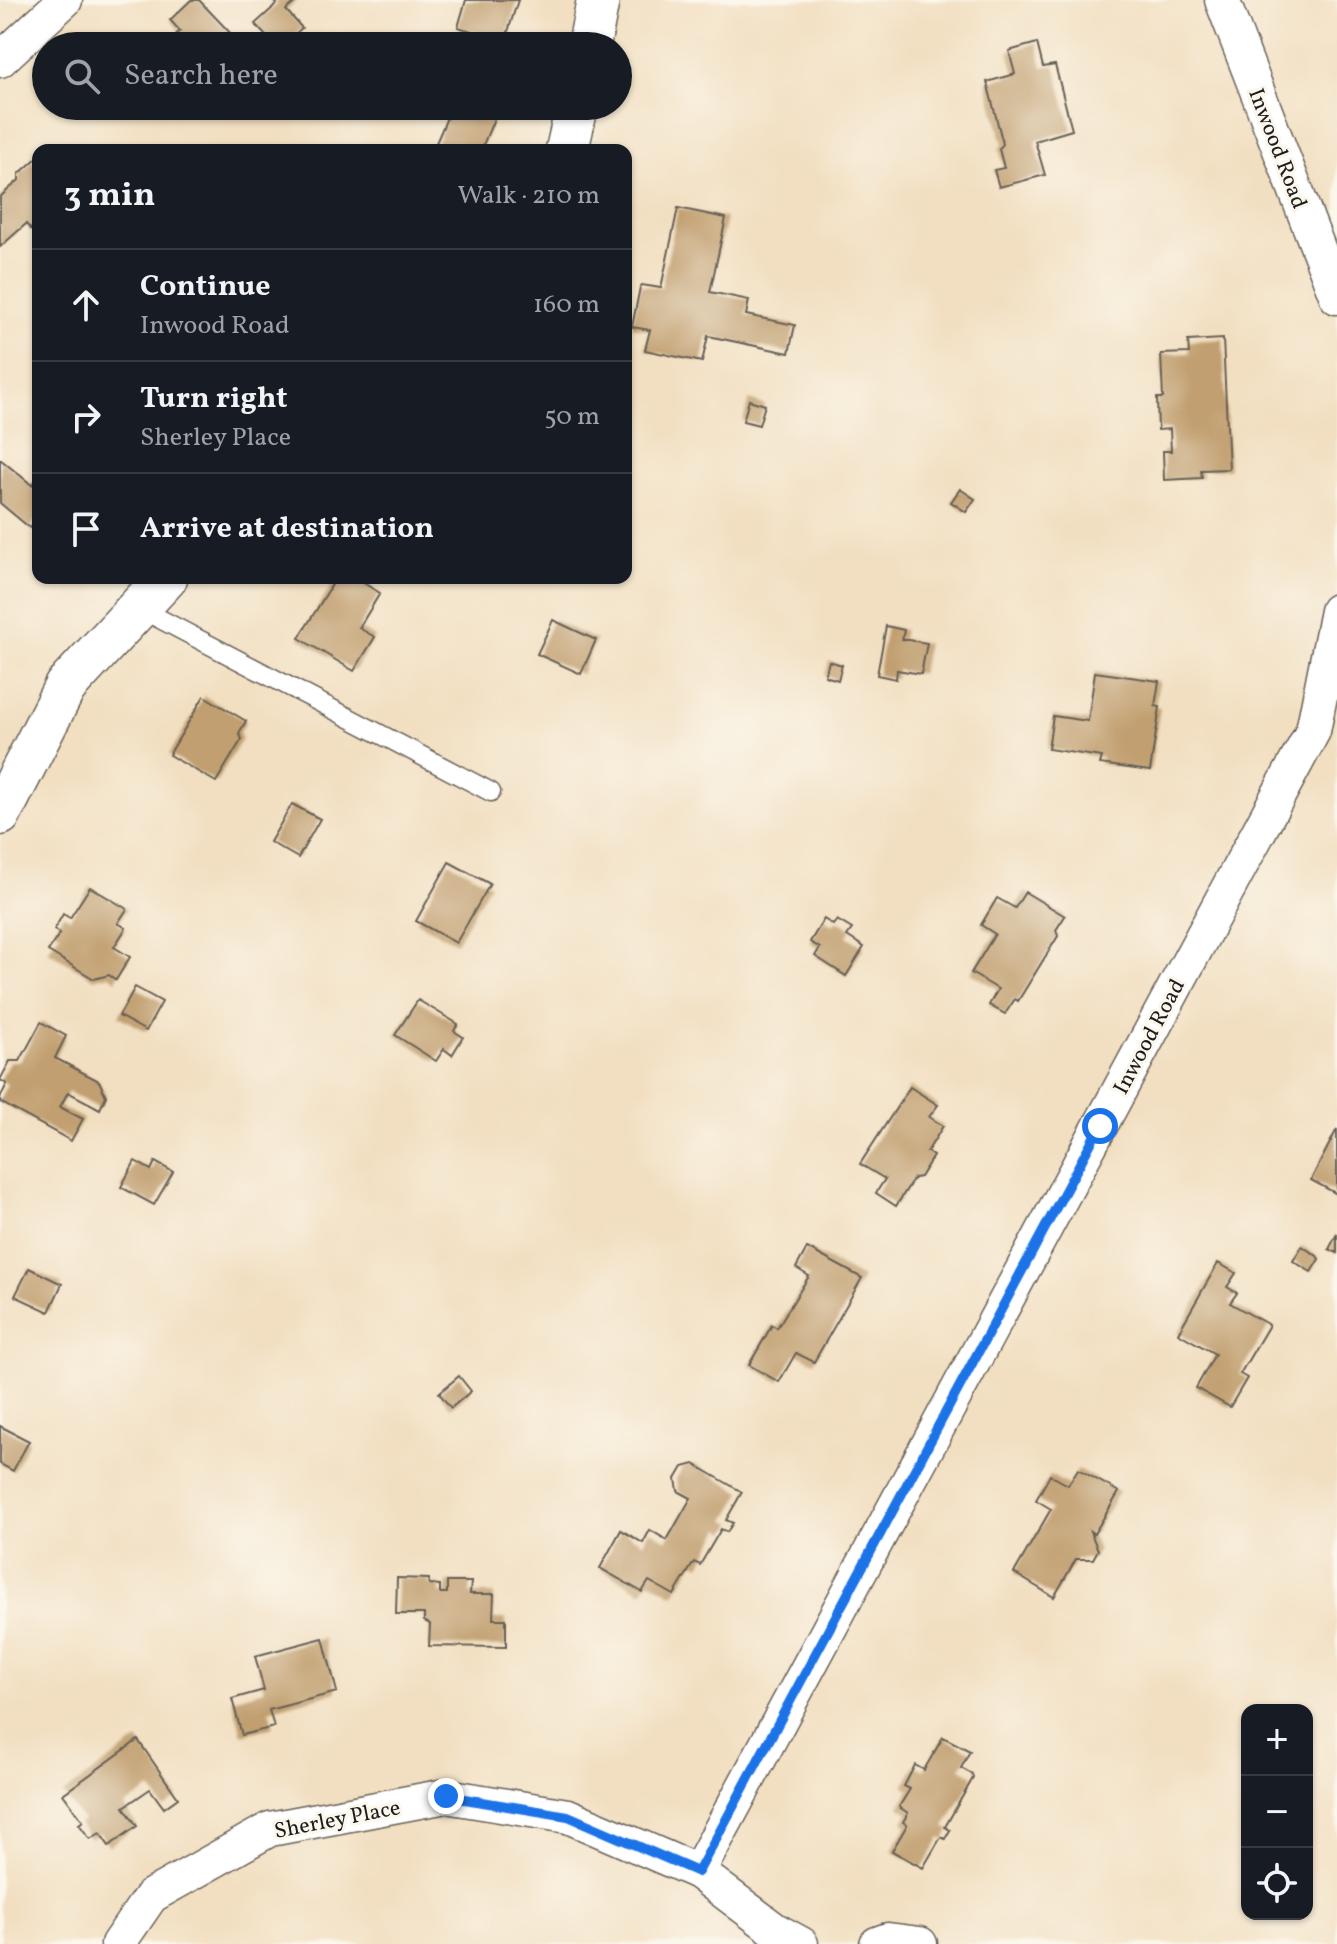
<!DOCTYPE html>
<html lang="en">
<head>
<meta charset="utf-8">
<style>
  body { margin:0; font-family:Vollkorn,serif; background:#20242c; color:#f1f3f6 }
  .controls { position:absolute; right:24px; bottom:24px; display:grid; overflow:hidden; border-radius:16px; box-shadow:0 2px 6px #0004 }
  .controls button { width:72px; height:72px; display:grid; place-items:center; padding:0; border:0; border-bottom:2px solid #363941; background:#171b24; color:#f1f3f6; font:40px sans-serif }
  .stop { position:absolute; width:24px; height:24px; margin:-18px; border:6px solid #1a73e8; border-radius:50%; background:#fff }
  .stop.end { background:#1a73e8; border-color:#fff; box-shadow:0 2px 8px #0008 }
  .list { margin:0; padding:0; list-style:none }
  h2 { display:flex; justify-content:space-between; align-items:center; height:104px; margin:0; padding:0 32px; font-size:34px }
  h2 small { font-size:26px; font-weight:400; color:#9ea1a6 }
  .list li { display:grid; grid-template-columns:52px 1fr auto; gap:24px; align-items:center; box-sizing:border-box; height:112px; padding:0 32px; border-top:2px solid #363941 }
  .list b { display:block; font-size:30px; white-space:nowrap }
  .list p { margin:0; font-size:26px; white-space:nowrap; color:#9ea1a6 }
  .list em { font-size:26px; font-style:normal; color:#9ea1a6 }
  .icon { flex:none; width:44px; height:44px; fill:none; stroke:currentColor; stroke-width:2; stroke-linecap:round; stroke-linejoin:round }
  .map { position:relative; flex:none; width:1337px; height:1944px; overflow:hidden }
  .search { position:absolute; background:#171b24; box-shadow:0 2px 6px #0004; left:32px; top:32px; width:600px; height:88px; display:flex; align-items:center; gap:20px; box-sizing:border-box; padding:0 28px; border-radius:44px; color:#9ea1a6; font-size:30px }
  .panel { position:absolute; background:#171b24; box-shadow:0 2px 6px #0004; left:32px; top:144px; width:600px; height:440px; border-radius:16px }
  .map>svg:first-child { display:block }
</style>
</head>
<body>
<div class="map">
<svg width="1337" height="1944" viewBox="0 0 1337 1944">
  <rect width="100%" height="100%" fill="#fbf7ec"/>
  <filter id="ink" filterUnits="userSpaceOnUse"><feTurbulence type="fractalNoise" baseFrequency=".0125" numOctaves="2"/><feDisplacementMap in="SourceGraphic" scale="16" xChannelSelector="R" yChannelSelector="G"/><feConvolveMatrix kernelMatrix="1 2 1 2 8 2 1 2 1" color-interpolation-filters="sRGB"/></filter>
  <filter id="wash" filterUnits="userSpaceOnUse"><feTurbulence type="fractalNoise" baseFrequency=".006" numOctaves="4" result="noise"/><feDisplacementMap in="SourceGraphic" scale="32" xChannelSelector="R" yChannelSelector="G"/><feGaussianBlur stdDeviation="1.8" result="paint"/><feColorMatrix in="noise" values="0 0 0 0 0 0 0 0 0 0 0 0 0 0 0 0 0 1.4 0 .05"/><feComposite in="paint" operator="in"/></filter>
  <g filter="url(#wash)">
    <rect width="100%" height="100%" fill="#f2dfc1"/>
    <g id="blocks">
      <!-- building -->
      <g fill="#c19f70">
        <path d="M191,0H199L235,38L227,46H164L180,31L170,20Z"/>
        <path d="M273,0H298L286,10L302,28L281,46H275L255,24L277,4Z"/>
        <path d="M466,0H518L505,41L458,27Z"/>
        <path d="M1037,43L1043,67L1055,65L1072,130L1035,141L1045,175L999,187L994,170L1004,168L999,149L1003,144L987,82L1015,74L1009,51Z"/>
        <path d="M452,106H477L496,114L481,150H433Z"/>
        <path d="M38,157V237L26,224L0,247V197L19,180V174Z"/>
        <path d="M678,208L726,218L710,292L749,300L746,315L795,325L789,353L708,336L702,362L645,350L650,330L632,327L640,287L642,285L661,288Z"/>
        <path d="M1223,339L1229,469L1201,470L1202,478L1164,480L1163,451H1171L1170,429L1158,430L1157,398H1163L1161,354L1189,353L1188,341Z"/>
        <path d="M749,400L765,405L759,425L743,421Z"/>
        <path d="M0,459L32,485L38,478V518L30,528L0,503Z"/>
        <path d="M960,489L975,499L966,512L951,502Z"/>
        <path d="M336,578H355L380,593L359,628L375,637L354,671L299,638Z"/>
        <path d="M553,620L596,640L581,674L537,654Z"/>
        <path d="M886,626L904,630L902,639L927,643L921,674L897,670L896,679L877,675Z"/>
        <path d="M829,661L842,665L838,680L825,676Z"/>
        <path d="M1095,672L1159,681L1155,706L1160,707L1150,771L1100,764L1102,757L1048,749L1053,716L1088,721Z"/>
        <path d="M204,696L246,721L239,733L242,739L216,782L169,755Z"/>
        <path d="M292,804L320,819L298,858L270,842Z"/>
        <path d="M449,862L490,884L456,943L416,921Z"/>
        <path d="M90,887L127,909L118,923L126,928L114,947L130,957L116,980L109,975L94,979L48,951L60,933L54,930L63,914L70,918Z"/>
        <path d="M1025,892L1065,916L1056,930L1058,936L1018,1001L1015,999L1005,1014L989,1005L998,989L971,973L995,934L981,925L997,898L1015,908Z"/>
        <path d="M824,919L833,925L837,920L852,929L847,936L864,947L846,976L815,956L820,948L810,942Z"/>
        <path d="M135,987L162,1002L146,1031L119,1016Z"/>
        <path d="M418,1000L458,1024L454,1031L463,1037L452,1055L444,1049L436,1061L395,1035Z"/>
        <path d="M41,1022L66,1036L55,1058L99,1081L106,1096L100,1109L68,1092L60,1107L83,1119L71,1141L0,1102V1098L7,1084L0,1080L10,1061H20Z"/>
        <path d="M910,1087L938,1105L929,1117L943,1126L927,1152L933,1156L920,1177L914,1178L896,1206L876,1193L885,1179L860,1164Z"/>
        <path d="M1337,1129V1194L1311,1180Z"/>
        <path d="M135,1161L151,1170L155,1162L173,1172L154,1205L121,1187Z"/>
        <path d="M1337,1234V1253L1329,1249Z"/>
        <path d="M1302,1246L1317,1256L1319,1259L1311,1272L1293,1261Z"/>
        <path d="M807,1248L862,1278L814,1362L796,1353L779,1382L749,1365L772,1325L777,1328L809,1276L796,1268Z"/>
        <path d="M1218,1263L1236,1273L1227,1287L1237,1293L1230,1303L1269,1325L1240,1374L1247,1378L1230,1407L1196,1388L1215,1354L1178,1333Z"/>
        <path d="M29,1268L62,1284L49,1312L15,1296Z"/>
        <path d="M459,1376L471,1391L451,1408L439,1393Z"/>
        <path d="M0,1426L29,1441L13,1471L0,1464Z"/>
        <path d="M694,1464L742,1492L726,1520L733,1523L727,1532L721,1529L700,1565L694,1562L674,1595L649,1581L642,1592L600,1568L621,1530L643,1543L650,1530L667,1540L691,1498L678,1491L676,1479L683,1467Z"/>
        <path d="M1078,1469L1119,1492L1094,1534L1090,1531L1098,1550L1093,1559H1076L1054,1597L1014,1573L1051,1509L1036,1500L1050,1475L1068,1485Z"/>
        <path d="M397,1578L429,1579V1584L440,1585V1593H447V1582H471L470,1594H494L493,1619H506V1647L429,1646L430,1624L424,1621V1614H396Z"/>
        <path d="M323,1638L337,1692L269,1710L274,1727L242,1735L232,1699L264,1690L255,1656Z"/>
        <path d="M943,1737L970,1751L961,1768L972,1774L973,1778L945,1827L950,1830L945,1839L941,1837L923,1868L892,1851L907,1825L903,1822L908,1813L899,1807L910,1789L904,1786L915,1765L924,1770Z"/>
        <path d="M138,1740L178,1798L164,1808L150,1789L124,1807L137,1826L109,1846L100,1833L90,1839L79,1824L83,1821L63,1794Z"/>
      </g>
    </g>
  </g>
  <g filter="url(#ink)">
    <use href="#blocks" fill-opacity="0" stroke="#676056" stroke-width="2"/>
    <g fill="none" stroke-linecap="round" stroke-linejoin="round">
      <defs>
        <path id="service" d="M139,608L491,792"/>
        <g id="minor">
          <path d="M1222,0L1337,297"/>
          <path d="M0,60L65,0"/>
          <path d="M698,1872L1313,731L1337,611"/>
          <path d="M118,1944L151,1896L270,1829L446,1796L568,1816L698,1872L775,1930L801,1944"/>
          <path d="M877,1944L888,1940L920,1944"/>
        </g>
        <g id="tertiary">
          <path d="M589,46L598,0"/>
          <path d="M567,150L577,106"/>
          <path d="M0,814L65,687L166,578"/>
        </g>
      </defs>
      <!-- service casing -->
      <use href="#service" stroke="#676056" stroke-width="21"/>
      <!-- minor casing -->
      <use href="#minor" stroke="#676056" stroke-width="37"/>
      <!-- tertiary casing -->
      <use href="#tertiary" stroke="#676056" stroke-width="45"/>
      <!-- service -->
      <use href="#service" stroke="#fff" stroke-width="18"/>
      <!-- minor -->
      <use href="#minor" stroke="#fff" stroke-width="34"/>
      <!-- tertiary -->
      <use href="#tertiary" stroke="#fff" stroke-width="42"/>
    </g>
  </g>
  <g fill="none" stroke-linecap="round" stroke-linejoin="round" filter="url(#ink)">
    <!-- route -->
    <path stroke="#1a73e8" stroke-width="10" d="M446,1796L568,1816L698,1872L1100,1126"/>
  </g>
  <g text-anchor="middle" stroke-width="6" stroke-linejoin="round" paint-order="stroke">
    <!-- street labels -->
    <g font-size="22" fill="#1c1c1c" stroke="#fbf7ec">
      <text transform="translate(1279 148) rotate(69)" y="8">Inwood Road</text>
      <text transform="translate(1148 1036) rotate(-62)" y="8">Inwood Road</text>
      <text transform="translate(337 1818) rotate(-11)" y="8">Sherley Place</text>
    </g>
  </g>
</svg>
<div class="controls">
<button>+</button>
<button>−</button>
<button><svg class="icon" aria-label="locate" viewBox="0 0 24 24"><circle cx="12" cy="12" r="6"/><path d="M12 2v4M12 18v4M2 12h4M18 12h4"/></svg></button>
</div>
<div class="stop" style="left:1100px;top:1126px"></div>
<div class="stop end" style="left:446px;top:1796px"></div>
<div class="search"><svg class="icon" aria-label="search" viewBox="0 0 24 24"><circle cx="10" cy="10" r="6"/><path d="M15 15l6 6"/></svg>Search here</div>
<section class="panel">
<h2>3 min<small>Walk · 210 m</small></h2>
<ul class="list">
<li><svg class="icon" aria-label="ahead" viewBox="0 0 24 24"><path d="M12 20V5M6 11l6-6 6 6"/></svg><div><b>Continue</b><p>Inwood Road</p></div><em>160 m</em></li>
<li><svg class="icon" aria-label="right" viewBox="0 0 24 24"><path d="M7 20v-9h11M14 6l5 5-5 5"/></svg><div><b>Turn right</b><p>Sherley Place</p></div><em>50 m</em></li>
<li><svg class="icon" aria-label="arrive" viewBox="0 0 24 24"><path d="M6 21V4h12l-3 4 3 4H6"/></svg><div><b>Arrive at destination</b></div></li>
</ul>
</section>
</div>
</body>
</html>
